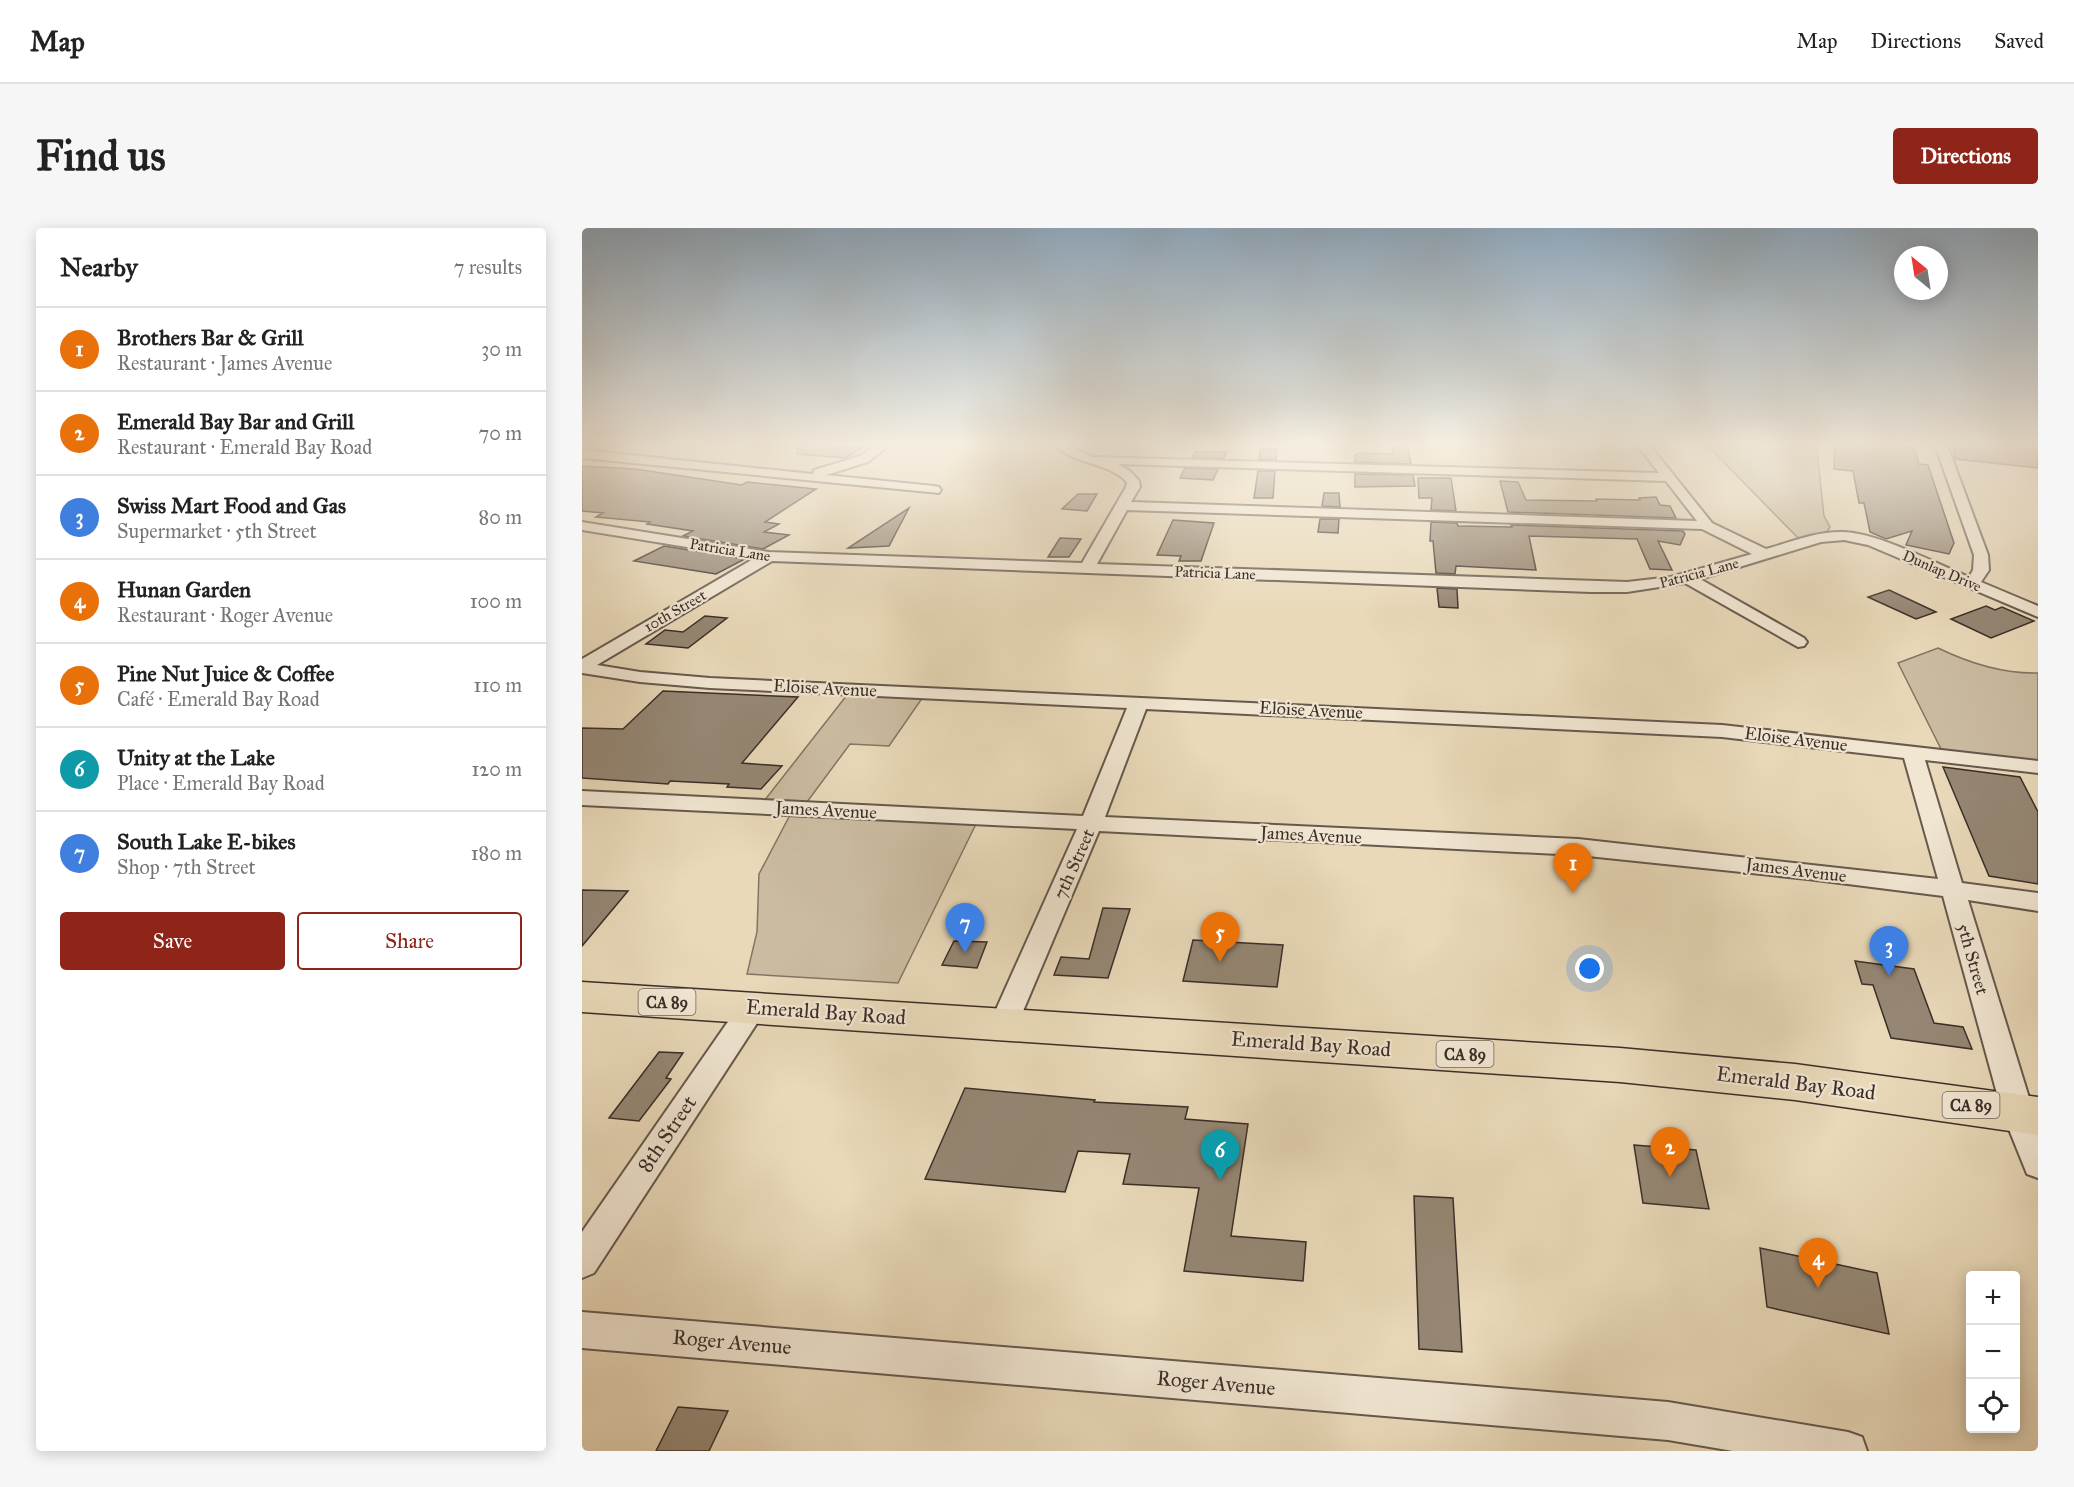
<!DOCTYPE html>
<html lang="en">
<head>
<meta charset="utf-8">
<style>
  body { margin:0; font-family:"IM FELL Great Primer",serif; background:#f6f6f6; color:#222 }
  .controls { position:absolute; right:18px; bottom:18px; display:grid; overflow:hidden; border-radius:6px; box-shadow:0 3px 15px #0003 }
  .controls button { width:54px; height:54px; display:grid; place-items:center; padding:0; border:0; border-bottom:2px solid #e0e0e0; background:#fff; color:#222; font:30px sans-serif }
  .compass { position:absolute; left:1312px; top:18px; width:54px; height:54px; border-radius:50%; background:#fff; box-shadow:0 3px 15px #0003; rotate:330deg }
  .you { position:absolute; left:1008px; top:741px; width:21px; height:21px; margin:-15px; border:4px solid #fff; border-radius:50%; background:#1a73e8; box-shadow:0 0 0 9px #1a73e833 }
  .badge { display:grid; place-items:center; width:39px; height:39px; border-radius:50%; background:#8f2418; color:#fff; font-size:20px; font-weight:700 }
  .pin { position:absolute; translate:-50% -50px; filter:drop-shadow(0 2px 3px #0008) }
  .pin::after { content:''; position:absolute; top:32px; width:21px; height:18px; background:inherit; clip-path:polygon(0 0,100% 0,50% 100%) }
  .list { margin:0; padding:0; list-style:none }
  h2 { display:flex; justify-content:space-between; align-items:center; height:78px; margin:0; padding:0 24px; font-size:26px }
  h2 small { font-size:20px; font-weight:400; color:#767676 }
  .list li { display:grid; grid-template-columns:39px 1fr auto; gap:18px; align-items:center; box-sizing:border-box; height:84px; padding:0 24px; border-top:2px solid #e0e0e0 }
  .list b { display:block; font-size:22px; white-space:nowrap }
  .list p { margin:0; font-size:20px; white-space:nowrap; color:#767676 }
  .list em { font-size:20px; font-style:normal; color:#767676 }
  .actions { display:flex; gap:12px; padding:18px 24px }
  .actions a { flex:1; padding:14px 0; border:2px solid #8f2418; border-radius:6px; text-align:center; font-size:21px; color:#8f2418 }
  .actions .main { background:#8f2418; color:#fff }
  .icon { flex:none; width:33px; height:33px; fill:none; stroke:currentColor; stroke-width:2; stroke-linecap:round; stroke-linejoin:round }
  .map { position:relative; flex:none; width:1456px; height:1223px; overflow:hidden; border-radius:6px }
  header { display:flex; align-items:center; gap:36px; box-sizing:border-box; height:84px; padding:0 30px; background:#fff; border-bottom:2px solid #e0e0e0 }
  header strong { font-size:28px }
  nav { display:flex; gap:33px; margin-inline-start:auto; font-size:21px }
  .intro { display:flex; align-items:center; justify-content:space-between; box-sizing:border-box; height:144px; padding:0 36px }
  h1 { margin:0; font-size:42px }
  .button { padding:15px 27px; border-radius:6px; background:#8f2418; color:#fff; font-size:21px; font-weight:700 }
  main { display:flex; gap:36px; padding:0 36px }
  aside { flex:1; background:#fff; border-radius:6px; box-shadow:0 3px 15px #0003 }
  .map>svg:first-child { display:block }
</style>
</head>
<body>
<header>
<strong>Map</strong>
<nav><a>Map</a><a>Directions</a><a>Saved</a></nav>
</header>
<div class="intro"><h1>Find us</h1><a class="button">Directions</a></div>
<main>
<aside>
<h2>Nearby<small>7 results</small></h2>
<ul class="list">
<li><span class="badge" style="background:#e8710a">1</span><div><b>Brothers Bar &amp; Grill</b><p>Restaurant · James Avenue</p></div><em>30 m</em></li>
<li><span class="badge" style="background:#e8710a">2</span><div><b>Emerald Bay Bar and Grill</b><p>Restaurant · Emerald Bay Road</p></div><em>70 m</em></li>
<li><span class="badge" style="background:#3f7fe0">3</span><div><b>Swiss Mart Food and Gas</b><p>Supermarket · 5th Street</p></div><em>80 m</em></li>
<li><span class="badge" style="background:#e8710a">4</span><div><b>Hunan Garden</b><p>Restaurant · Roger Avenue</p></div><em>100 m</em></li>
<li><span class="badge" style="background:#e8710a">5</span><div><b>Pine Nut Juice &amp; Coffee</b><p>Café · Emerald Bay Road</p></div><em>110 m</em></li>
<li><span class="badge" style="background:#0f9aa8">6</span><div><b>Unity at the Lake</b><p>Place · Emerald Bay Road</p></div><em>120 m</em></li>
<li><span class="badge" style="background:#3f7fe0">7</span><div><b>South Lake E-bikes</b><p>Shop · 7th Street</p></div><em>180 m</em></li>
</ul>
<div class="actions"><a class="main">Save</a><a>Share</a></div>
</aside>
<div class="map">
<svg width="1456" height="1223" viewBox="0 0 1456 1223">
  <rect width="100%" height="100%" fill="#e9d9b9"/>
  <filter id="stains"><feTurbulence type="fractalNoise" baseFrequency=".00333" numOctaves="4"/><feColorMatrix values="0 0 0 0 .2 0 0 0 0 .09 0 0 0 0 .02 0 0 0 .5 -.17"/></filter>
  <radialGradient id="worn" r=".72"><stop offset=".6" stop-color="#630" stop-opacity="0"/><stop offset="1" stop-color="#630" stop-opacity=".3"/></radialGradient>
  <!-- green -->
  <g fill="#cbbca1" stroke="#837565" stroke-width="1.5">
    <path d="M1122,214H1234L1242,288L1248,299L1245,304L1217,311Z"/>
    <path d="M1356,420C1387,435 1420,446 1456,445V533L1360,523L1316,435Z"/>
    <path d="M265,467L341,469L307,518L268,516L225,574L182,573Z"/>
    <path d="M208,587L394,596L316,755L165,746L175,704L177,646Z"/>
  </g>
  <!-- building -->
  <g fill="#958774" stroke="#3b2e29" stroke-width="1.5">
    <path d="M216,214H289L264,230L215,226Z"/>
    <path d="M811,214H825L829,236L773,234V227L777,225L811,226Z"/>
    <path d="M1253,214H1327L1328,219H1332L1337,236L1346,237L1372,315L1367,326L1324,317L1330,303L1304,311L1288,304L1282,275H1277L1271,243L1252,241Z"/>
    <path d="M1371,214H1456V240L1373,231Z"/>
    <path d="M678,221H695L694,232L677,231Z"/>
    <path d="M613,224H645L642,230H610Z"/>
    <path d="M0,238L53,241L160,257L165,254L234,261L183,294L197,296L182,304L207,307L181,321L101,308L111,303L65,296L68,294L14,289L21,285L0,283Z"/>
    <path d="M603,240L636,241L631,252L598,250Z"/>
    <path d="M676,243H693L691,270H672Z"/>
    <path d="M773,246L831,247L833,258L773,259Z"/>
    <path d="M836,250H869L874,283L849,282L850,270H837Z"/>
    <path d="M918,253L936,254L944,272L1015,273L1014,271L1058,272L1057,270L1074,269L1078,277L1088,278L1094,290L926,284Z"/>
    <path d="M742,265H757L758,279L740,278Z"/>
    <path d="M496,266H515L505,283L480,281Z"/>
    <path d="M327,280L307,318L266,320Z"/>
    <path d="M738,291H757L756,305L736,304Z"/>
    <path d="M591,292L632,295L619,333H597L599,328L575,327Z"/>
    <path d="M849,294L875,295L876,298L930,299L929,297L1101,303L1103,306L1098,317L1076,313L1090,342L1068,341L1055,311L947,308L954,342L874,338L873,346L854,345L851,313H848Z"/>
    <path d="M478,310L499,311L487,329H466Z"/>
    <path d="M82,318L163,331L134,346L52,333Z"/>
    <path d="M855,360L875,361L876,380L857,379Z"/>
    <path d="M1307,362L1354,384L1334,391L1286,369Z"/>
    <path d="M1404,378L1413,382L1420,379L1452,393L1409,410L1369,391Z"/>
    <path d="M123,388L145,390L106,420L64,416L83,402L101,404Z"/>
    <path d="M81,463L216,469L160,535L200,538L179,561L145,559L147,556L88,553L86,556L0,550V500L41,501Z"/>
    <path d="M1361,539L1438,549L1456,584V656L1407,648Z"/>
    <path d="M0,662L46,663L0,718Z"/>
    <path d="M521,680L548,681L526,750L472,747L479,729L507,731Z"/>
    <path d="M611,712L701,717L695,759L601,753Z"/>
    <path d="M372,713L405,714L395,740L360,737Z"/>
    <path d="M1273,733L1332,741L1352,795L1381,799L1390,821L1309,810L1291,757L1280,756Z"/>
    <path d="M77,824L101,825L84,850L89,851L57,893L27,890Z"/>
    <path d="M383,860L513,872L512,874L606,879L603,891L666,896L649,1008L724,1014L721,1053L602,1043L617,960L541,956L548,926L496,923L483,964L343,951Z"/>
    <path d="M1052,917L1114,922L1127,981L1061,975Z"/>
    <path d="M832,968L871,970L880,1124L837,1121Z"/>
    <path d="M1178,1020L1295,1045L1307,1106L1185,1079Z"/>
    <path d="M96,1179L146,1183L127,1223H74Z"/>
  </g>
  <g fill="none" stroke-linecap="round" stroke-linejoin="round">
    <defs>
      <g id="street">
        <path d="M297,214H311L286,234L244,247L352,258L357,259L359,262L357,265L0,230V222L231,246L232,242L278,228Z"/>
        <path d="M471,214C486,214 496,224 511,229L1077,245L1053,214H1065L1130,295L1184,321C1209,314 1235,303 1261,304C1297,305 1352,335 1387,349L1391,342L1392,327L1352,214H1364L1406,327L1407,342L1399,354L1456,378V389L1286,317L1262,312L1239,314L1118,351L1222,410L1225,414L1222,418L1216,419L1103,355L1045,364H1009L190,333L15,437L58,444L128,450L1140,497L1456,533V545L1343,532L1380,655L1456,665V683L1386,672L1456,899V950L1445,946L1420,884L1361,668L1226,651L996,627L517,603L436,795L432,803L422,806L412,803L408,795L495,601L0,577V563L501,588L545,480L128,460L58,454L0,445V431L173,330L0,302V294L187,324L500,335L544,259L545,254C524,232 489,238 471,214ZM536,236L1084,253L1115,293L549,274L558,259L557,253L548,243ZM545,282L1120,301L1170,326L1089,349L1045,354L515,336ZM564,481L1140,509L1322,530L1356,651L996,611L523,589Z"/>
        <path d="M171,768L181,772L184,779L181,786L12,1045L0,1050V1004L161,772Z"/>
        <path d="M0,1084L1086,1174L1266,1204L1280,1209L1285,1223H1151L1086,1212L0,1120Z"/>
      </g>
      <path id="primary" d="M0,754L1038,820L1213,836L1456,869V907L1213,872L1038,854L0,784Z"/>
    </defs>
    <!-- street casing -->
    <use href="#street" stroke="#66594d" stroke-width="4"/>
    <!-- primary casing -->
    <use href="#primary" stroke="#3b2e29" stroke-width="3"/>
    <!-- street -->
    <use href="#street" fill="#f1e6d2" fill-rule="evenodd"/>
    <!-- primary -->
    <use href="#primary" fill="#e9d9b9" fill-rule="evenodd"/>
  </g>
  <!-- sky -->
  <linearGradient id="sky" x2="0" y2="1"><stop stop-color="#91acc2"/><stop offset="0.56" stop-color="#f5eee0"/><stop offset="1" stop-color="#f5eee0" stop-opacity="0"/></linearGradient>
  <rect width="1456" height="385" fill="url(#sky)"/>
  <g text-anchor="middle" stroke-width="4.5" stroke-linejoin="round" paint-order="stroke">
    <!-- far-street labels -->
    <g font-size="15" fill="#3b2e29" stroke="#f1e6d2">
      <text transform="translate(148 322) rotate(9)" y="5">Patricia Lane</text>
      <text transform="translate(1360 343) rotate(23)" y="5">Dunlap Drive</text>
      <text transform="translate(633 345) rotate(2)" y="5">Patricia Lane</text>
      <text transform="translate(1117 345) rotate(-15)" y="5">Patricia Lane</text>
      <text transform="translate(93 383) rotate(-30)" y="5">10th Street</text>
    </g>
    <!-- shield labels -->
    <g fill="#f1e6d2" stroke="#72655c" stroke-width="1.5">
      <rect x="56.5" y="761" width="57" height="26" rx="4.5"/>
      <rect x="854.5" y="813" width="57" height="26" rx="4.5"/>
      <rect x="1360.5" y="864" width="57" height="26" rx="4.5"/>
    </g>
    <g font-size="16" font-weight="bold" fill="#3b2e29">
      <text x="85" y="780">CA 89</text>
      <text x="883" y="832">CA 89</text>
      <text x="1389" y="883">CA 89</text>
    </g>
    <!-- street labels -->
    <g font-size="18" fill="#3b2e29" stroke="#f1e6d2">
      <text transform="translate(243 460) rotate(3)" y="6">Eloise Avenue</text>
      <text transform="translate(729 482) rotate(3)" y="6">Eloise Avenue</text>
      <text transform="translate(1214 511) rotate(7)" y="6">Eloise Avenue</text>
      <text transform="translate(244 582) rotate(3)" y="6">James Avenue</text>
      <text transform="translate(729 607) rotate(3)" y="6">James Avenue</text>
      <text transform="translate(492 636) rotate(-66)" y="6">7th Street</text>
      <text transform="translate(1214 642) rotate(7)" y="6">James Avenue</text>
      <text transform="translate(1391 731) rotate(74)" y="6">5th Street</text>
    </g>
    <!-- near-street labels -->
    <g font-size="21" fill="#3b2e29" stroke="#f1e6d2">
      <text transform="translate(244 784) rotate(4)" y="7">Emerald Bay Road</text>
      <text transform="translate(729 816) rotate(4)" y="7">Emerald Bay Road</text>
      <text transform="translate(1214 855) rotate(7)" y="7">Emerald Bay Road</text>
      <text transform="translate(85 906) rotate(-56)" y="7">8th Street</text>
      <text transform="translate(150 1114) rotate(5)" y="7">Roger Avenue</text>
      <text transform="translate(634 1155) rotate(5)" y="7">Roger Avenue</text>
    </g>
  </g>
  <rect width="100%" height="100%" filter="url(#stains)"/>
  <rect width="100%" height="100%" fill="url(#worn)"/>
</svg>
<div class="controls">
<button>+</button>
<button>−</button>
<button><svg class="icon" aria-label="locate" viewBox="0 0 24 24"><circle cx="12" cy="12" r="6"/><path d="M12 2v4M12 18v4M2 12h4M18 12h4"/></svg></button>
</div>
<svg class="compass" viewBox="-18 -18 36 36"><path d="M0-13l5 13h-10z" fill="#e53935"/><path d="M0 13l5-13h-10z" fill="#767676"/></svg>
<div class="you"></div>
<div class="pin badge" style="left:991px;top:665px;background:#e8710a">1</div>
<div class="pin badge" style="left:1088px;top:949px;background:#e8710a">2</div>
<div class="pin badge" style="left:1307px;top:748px;background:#3f7fe0">3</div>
<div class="pin badge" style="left:1236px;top:1060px;background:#e8710a">4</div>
<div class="pin badge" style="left:638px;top:734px;background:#e8710a">5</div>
<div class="pin badge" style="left:638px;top:952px;background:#0f9aa8">6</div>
<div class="pin badge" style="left:383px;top:725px;background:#3f7fe0">7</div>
</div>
</main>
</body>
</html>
